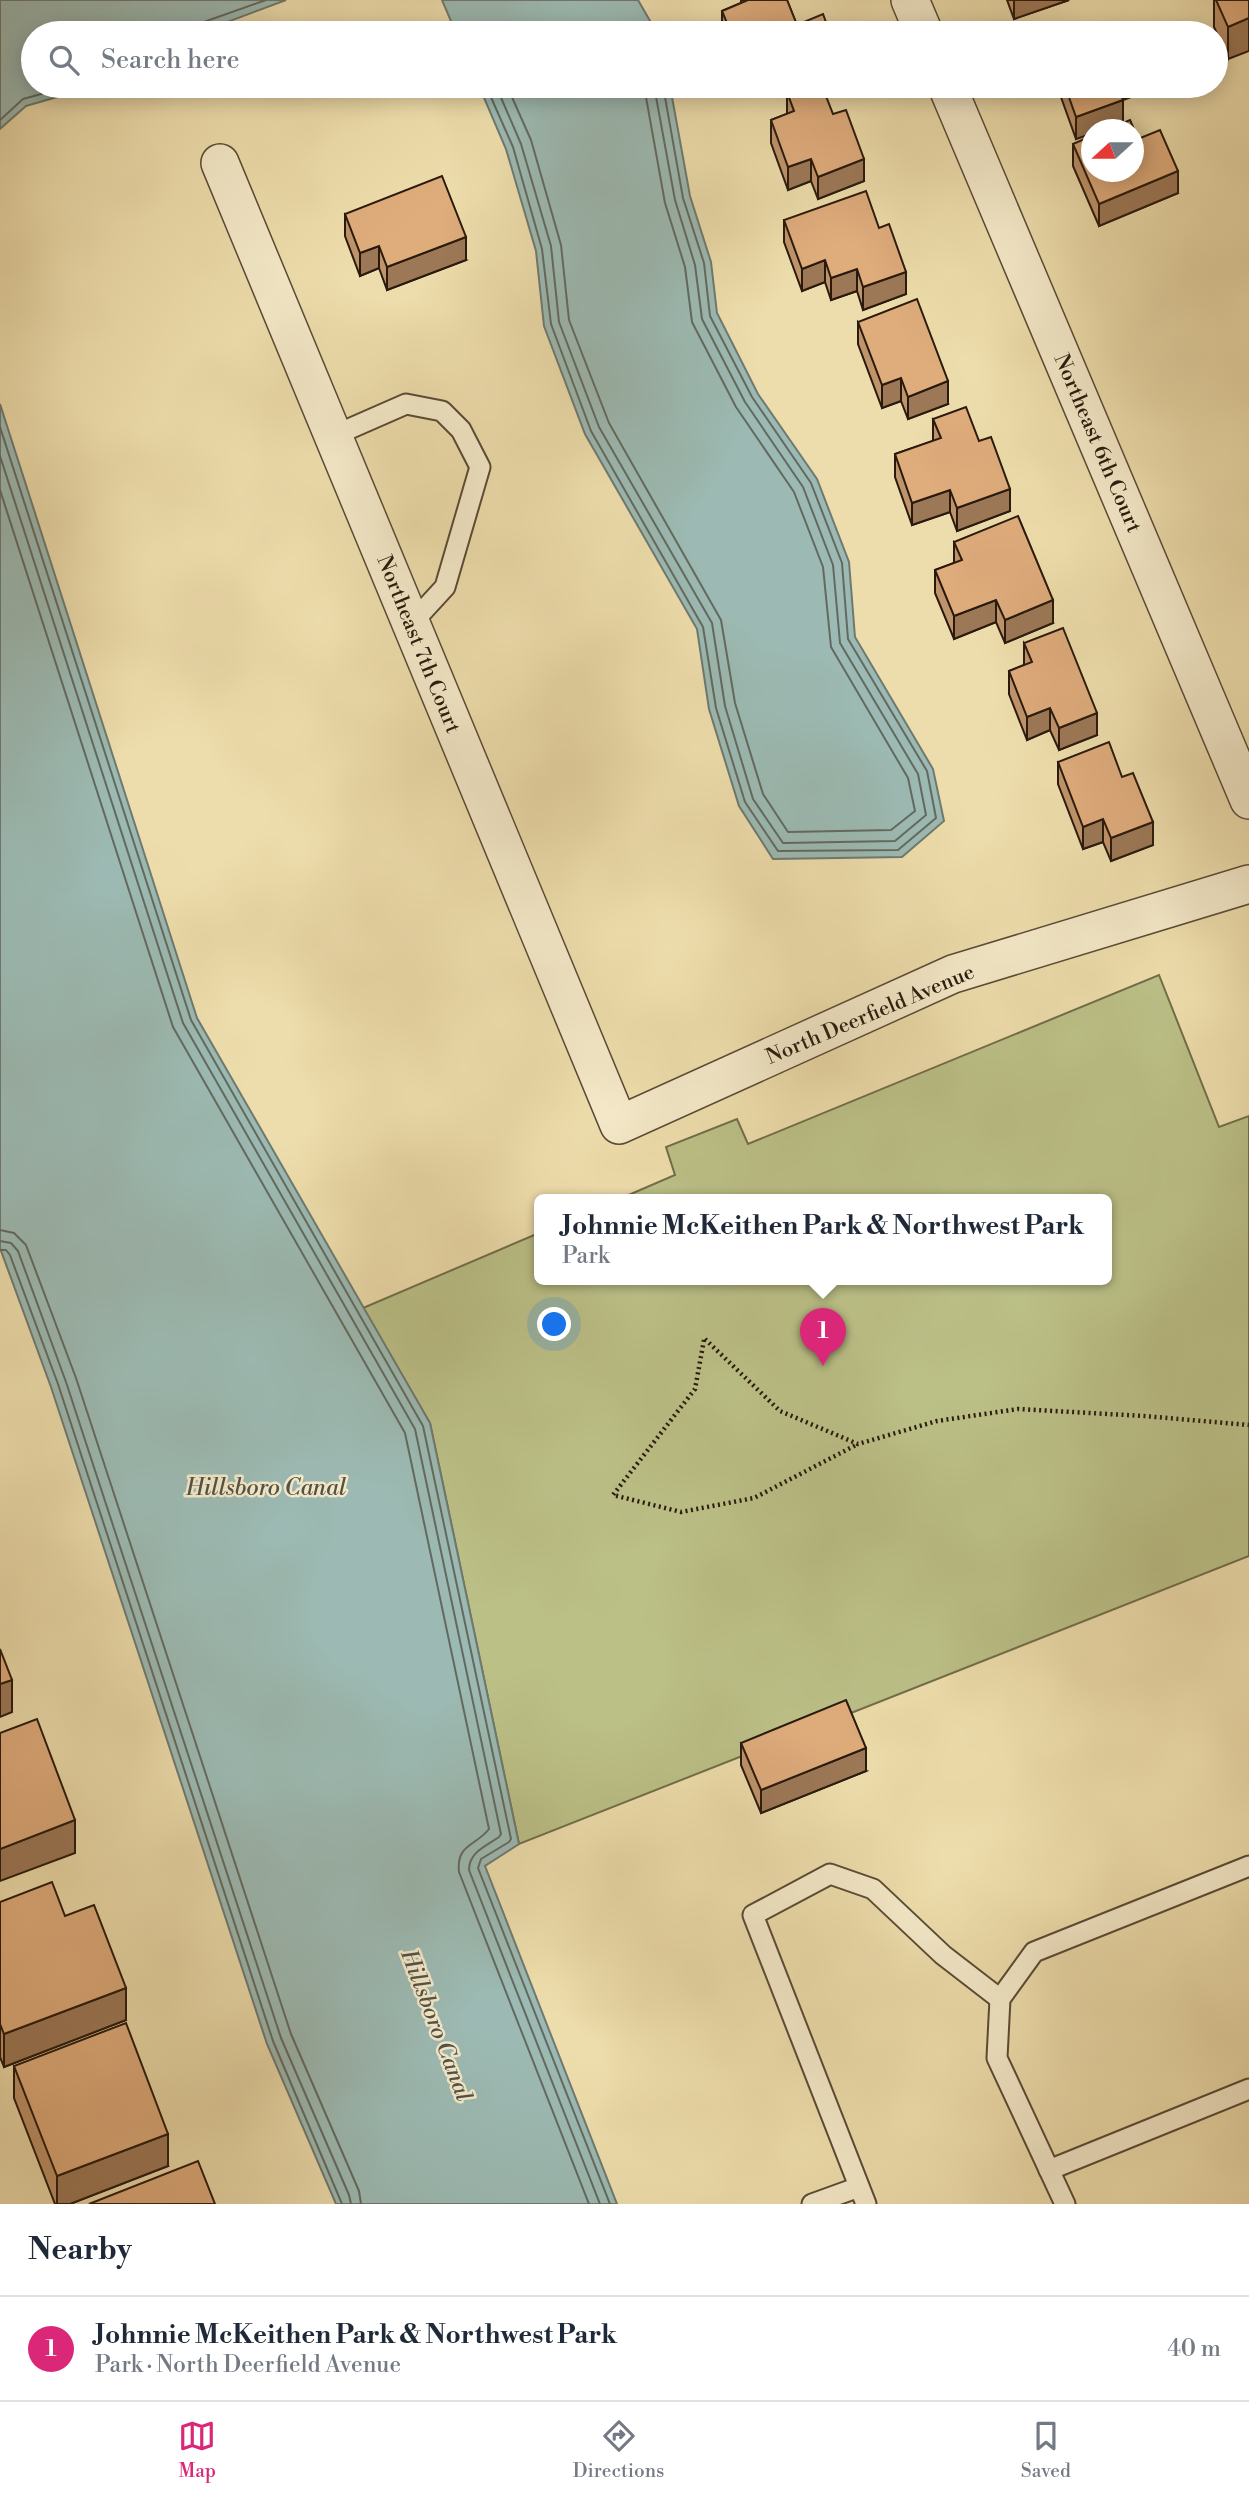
<!DOCTYPE html>
<html lang="en">
<head>
<meta charset="utf-8">
<style>
  body { margin:0; font-family:"Libre Bodoni",serif; background:#f6f6f7; color:#1f2937 }
  .compass { position:absolute; left:1081px; top:119px; width:63px; height:63px; border-radius:50%; background:#fff; box-shadow:0 4px 18px #0003; rotate:249deg }
  .you { position:absolute; left:555px; top:1325px; width:24px; height:24px; margin:-18px; border:5px solid #fff; border-radius:50%; background:#1a73e8; box-shadow:0 0 0 10px #1a73e833 }
  .badge { display:grid; place-items:center; width:46px; height:46px; border-radius:50%; background:#db2777; color:#fff; font-size:23px; font-weight:700 }
  .pin { position:absolute; translate:-50% -58px; filter:drop-shadow(0 2px 4px #0008) }
  .pin::after { content:''; position:absolute; top:37px; width:24px; height:21px; background:inherit; clip-path:polygon(0 0,100% 0,50% 100%) }
  .popup { position:absolute; left:534px; top:1194px; width:578px; height:91px; box-sizing:border-box; display:grid; place-content:center; border-radius:10px; background:#fff; filter:drop-shadow(0 2px 5px #0005); font-size:23px; white-space:nowrap; color:#747a83 }
  .popup b { font-size:26px; color:#1f2937 }
  .popup::after { content:''; position:absolute; left:50%; top:100%; margin-left:-14px; border:14px solid transparent; border-top-color:#fff }
  .list { margin:0; padding:0; list-style:none }
  h2 { display:flex; justify-content:space-between; align-items:center; height:91px; margin:0; padding:0 28px; font-size:30px }
  h2 small { font-size:23px; font-weight:400; color:#747a83 }
  .list li { display:grid; grid-template-columns:46px 1fr auto; gap:21px; align-items:center; box-sizing:border-box; height:105px; padding:0 28px; border-top:2px solid #e0e1e3 }
  .list b { display:block; font-size:26px; white-space:nowrap }
  .list p { margin:0; font-size:23px; white-space:nowrap; color:#747a83 }
  .list em { font-size:23px; font-style:normal; color:#747a83 }
  .icon { flex:none; width:38px; height:38px; fill:none; stroke:currentColor; stroke-width:2; stroke-linecap:round; stroke-linejoin:round }
  .map { position:relative; flex:none; width:1249px; height:2204px; overflow:hidden }
  .search { position:absolute; background:#fff; box-shadow:0 4px 18px #0003; left:21px; right:21px; top:21px; height:77px; display:flex; align-items:center; gap:18px; box-sizing:border-box; padding:0 24px; border-radius:38px; color:#747a83; font-size:26px }
  .sheet { height:196px; background:#fff }
  nav { display:flex; justify-content:space-around; align-items:center; box-sizing:border-box; height:98px; border-top:2px solid #e0e1e3; background:#fff; font-size:19px; color:#747a83 }
  nav a { display:grid; justify-items:center; gap:4px }
  nav .on { color:#db2777 }
  .map>svg:first-child { display:block }
</style>
</head>
<body>
<div class="map">
<svg width="1249" height="2204" viewBox="0 0 1249 2204">
  <rect width="100%" height="100%" fill="#eeddac"/>
  <filter id="stains"><feTurbulence type="fractalNoise" baseFrequency=".00286" numOctaves="4"/><feColorMatrix values="0 0 0 0 .2 0 0 0 0 .09 0 0 0 0 .02 0 0 0 .5 -.17"/></filter>
  <radialGradient id="worn" r=".72"><stop offset=".6" stop-color="#630" stop-opacity="0"/><stop offset="1" stop-color="#630" stop-opacity=".3"/></radialGradient>
  <!-- green -->
  <path fill="#bbc087" stroke="#726d4a" stroke-width="2" d="M1159,975L1219,1127L1249,1116V1556L519,1844L430,1423L363,1308L539,1233L540,1280H1106V1200H617L675,1175L666,1147L737,1119L748,1144Z"/>
  <!-- water -->
  <g fill="#9cbab3" stroke="#6e7a71" stroke-width="2">
    <path d="M0,0H286L198,33H33V86H95L26,106L0,129Z"/>
    <path d="M442,0H638L657,33H456Z"/>
    <path d="M479,86H670L690,196L711,262L717,313L758,394L817,479L849,562L855,637L933,769L944,821L902,857L773,859L739,806L709,709L697,629L585,434L544,326L536,251L506,149Z"/>
    <path d="M0,404L197,1018L430,1423L519,1844L485,1866L617,2204H336L267,2044L51,1387L0,1248Z"/>
  </g>
  <g fill="none" stroke-linecap="round" stroke-linejoin="round">
    <!-- shore -->
    <g stroke="#626a60" stroke-width="2">
      <path d="M196,33L197,28L201,23L266,0"/>
      <path d="M486,86L513,147L542,249L551,324L591,431L703,627L716,708L745,802L778,851L898,850L936,818L927,771L848,639L842,563L811,483L752,397L710,316L704,263L683,198L663,86"/>
      <path d="M496,86L521,144L551,246L559,322L599,427L712,623L725,706L753,799L783,843L895,841L926,815L918,774L840,643L833,565L803,487L745,402L702,319L695,265L675,200L654,86"/>
      <path d="M507,86L531,140L561,245L569,320L609,423L721,620L735,703L763,794L788,832L891,830L915,811L908,778L831,647L823,567L794,492L736,407L692,322L685,267L665,203L644,86"/>
      <path d="M0,120L23,99L70,86"/>
      <path d="M0,427L191,1020L423,1426L511,1839L509,1842L481,1859L478,1868L610,2204"/>
      <path d="M0,456L183,1023L415,1429L501,1834L499,1837C486,1846 469,1852 469,1870L600,2204"/>
      <path d="M0,490L173,1027L405,1433L489,1829C476,1846 456,1844 459,1872L589,2204"/>
      <path d="M0,1230L14,1233L26,1245L76,1378L291,2034L359,2191L361,2204"/>
      <path d="M0,1241L11,1243L18,1251L66,1382L281,2038L349,2195L351,2204"/>
      <path d="M0,1250H6L10,1255L58,1384L273,2041L342,2204"/>
    </g>
    <defs>
      <g id="service">
        <path d="M333,436L406,404L442,411L461,430L480,467L445,587L411,624"/>
        <path d="M1049,2170L1249,2089"/>
        <path d="M812,2204L859,2187"/>
        <path d="M866,2204L753,1915L830,1874L873,1889L943,1955L1000,1999"/>
        <path d="M1065,2204L997,2058L1000,1999L1034,1952L1249,1866"/>
      </g>
      <g id="minor">
        <path d="M910,0L924,33"/>
        <path d="M947,86L1249,800"/>
        <path d="M220,163L619,1125L953,974L1249,884"/>
      </g>
    </defs>
    <!-- service casing -->
    <use href="#service" stroke="#5a4b35" stroke-width="23"/>
    <!-- minor casing -->
    <use href="#minor" stroke="#5a4b35" stroke-width="40"/>
    <!-- path -->
    <g stroke="#291a0d" stroke-width="4.5" stroke-dasharray="2 3.5" stroke-linecap="butt">
      <path d="M705,1339L780,1411L858,1444L937,1421L1018,1409L1144,1416L1249,1425"/>
      <path d="M704,1340L695,1389L613,1495L681,1512L754,1498L858,1444"/>
    </g>
    <!-- service -->
    <use href="#service" stroke="#f4e9c9" stroke-width="19"/>
    <!-- minor -->
    <use href="#minor" stroke="#f4e9c9" stroke-width="37"/>
  </g>
  <!-- wall -->
  <g fill="#c0946b" stroke="#291a0d" stroke-width="2">
    <path d="M741,0H787L797,25L830,33H722V11L741,3Z"/>
    <path d="M1007,0H1069L1014,19Z"/>
    <path d="M1214,0H1249L1228,59L1214,27Z"/>
    <path d="M1057,86H1141V93L1123,100V123L1104,130H1091L1076,139Z"/>
    <path d="M787,92L833,114L864,181L818,199L811,181L788,190L771,143V120L787,114Z"/>
    <path d="M1138,139L1178,193L1099,226L1073,166V144Z"/>
    <path d="M345,214L466,260L387,290L379,268L360,276L345,236Z"/>
    <path d="M784,220L879,228L906,294L863,310L857,291L831,300L825,282L802,291L784,242Z"/>
    <path d="M858,322L948,404L908,419L901,401L882,408L858,344Z"/>
    <path d="M933,419L979,441L1010,511L957,531L950,512L912,525L895,477V454L933,441Z"/>
    <path d="M954,542L1053,623L1005,643L996,622L954,639L935,593V570L954,563Z"/>
    <path d="M1024,643L1097,735L1059,750L1050,730L1027,740L1009,694V671L1024,665Z"/>
    <path d="M1058,762L1122,777L1153,845L1111,861L1103,842L1083,849L1058,784Z"/>
    <path d="M741,1743L866,1771L761,1813L741,1765Z"/>
    <path d="M0,1902L65,1916L126,2020L4,2067L0,2057Z"/>
    <path d="M14,2066L168,2166L70,2204H55L14,2098Z"/>
  </g>
  <!-- shaded-wall -->
  <g fill="#9c7857" stroke="#291a0d" stroke-width="2">
    <path d="M1014,0H1069L1014,19Z"/>
    <path d="M1249,18V51L1228,59V27Z"/>
    <path d="M1116,86H1141V93L1116,102Z"/>
    <path d="M1123,100V123L1104,130H1091V134L1076,139V117Z"/>
    <path d="M811,159V181L788,190V167Z"/>
    <path d="M864,159V181L818,199V177Z"/>
    <path d="M1178,171V193L1099,226V204Z"/>
    <path d="M466,237V260L387,290V267Z"/>
    <path d="M379,246V268L360,276V253Z"/>
    <path d="M825,260V282L802,291V269Z"/>
    <path d="M857,269V291L831,300V278Z"/>
    <path d="M906,272V294L863,310V287Z"/>
    <path d="M901,378V401L882,408V385Z"/>
    <path d="M948,381V404L908,419V397Z"/>
    <path d="M1010,489V511L957,531V508Z"/>
    <path d="M950,490V512L912,525V503Z"/>
    <path d="M996,600V622L954,639V616Z"/>
    <path d="M1053,600V623L1005,643V620Z"/>
    <path d="M1050,708V730L1027,740V717Z"/>
    <path d="M1097,713V735L1059,750V728Z"/>
    <path d="M1103,819V842L1083,849V827Z"/>
    <path d="M1153,822V845L1111,861V838Z"/>
    <path d="M12,1680V1712L0,1717V1684Z"/>
    <path d="M866,1748V1771L761,1813V1790Z"/>
    <path d="M75,1820V1853L0,1881V1849Z"/>
    <path d="M126,1988V2020L4,2067V2034Z"/>
    <path d="M168,2134V2166L70,2204H57V2176Z"/>
  </g>
  <!-- building -->
  <g fill="#dfac7c" stroke="#291a0d" stroke-width="2">
    <path d="M748,0H787L797,25L823,14L830,33H731L722,11Z"/>
    <path d="M1216,0H1249V18L1228,27Z"/>
    <path d="M803,86H822L833,114L846,110L864,159L818,177L811,159L788,167L771,120L794,111L787,92Z"/>
    <path d="M1065,86H1118L1123,100L1076,117Z"/>
    <path d="M1130,120L1138,139L1160,130L1178,171L1099,204L1073,144L1091,136V172H1133V130H1107Z"/>
    <path d="M442,176L466,237L387,267L379,246L360,253L345,214Z"/>
    <path d="M866,191L879,228L889,224L906,272L863,287L857,269L831,278L825,260L802,269L784,220Z"/>
    <path d="M917,299L948,381L908,397L901,378L882,385L858,322Z"/>
    <path d="M966,407L979,441L991,437L1010,489L957,508L950,490L912,503L895,454L941,438L933,419Z"/>
    <path d="M1018,516L1053,600L1005,620L996,600L954,616L935,570L962,560L954,542Z"/>
    <path d="M1063,628L1097,713L1059,728L1050,708L1027,717L1009,671L1032,662L1024,643Z"/>
    <path d="M1109,742L1122,777L1133,773L1153,822L1111,838L1103,819L1083,827L1058,762Z"/>
    <path d="M0,1649L12,1680L0,1684Z"/>
    <path d="M846,1700L866,1748L761,1790L741,1743Z"/>
    <path d="M37,1719L75,1820L0,1849V1733Z"/>
    <path d="M52,1882L65,1916L94,1905L126,1988L4,2034L0,2024V1902Z"/>
    <path d="M126,2023L168,2134L57,2176L14,2066Z"/>
    <path d="M198,2161L215,2204H89Z"/>
  </g>
  <g text-anchor="middle" stroke-width="5" stroke-linejoin="round" paint-order="stroke">
    <!-- street labels -->
    <g font-size="21" fill="#291a0d" stroke="#f4e9c9">
      <text transform="translate(1098 443) rotate(67)" y="7">Northeast 6th Court</text>
      <text transform="translate(419 644) rotate(68)" y="7">Northeast 7th Court</text>
      <text transform="translate(870 1014) rotate(-23)" y="7">North Deerfield Avenue</text>
    </g>
    <!-- water labels -->
    <g font-size="23" font-style="italic" fill="#515247" stroke="#f4e9c9">
      <text x="266" y="1495">Hillsboro Canal</text>
      <text transform="translate(437 2025) rotate(69)" y="8">Hillsboro Canal</text>
    </g>
  </g>
  <rect width="100%" height="100%" filter="url(#stains)"/>
  <rect width="100%" height="100%" fill="url(#worn)"/>
</svg>
<svg class="compass" viewBox="-18 -18 36 36"><path d="M0-13l5 13h-10z" fill="#e53935"/><path d="M0 13l5-13h-10z" fill="#747a83"/></svg>
<div class="you"></div>
<div class="pin badge" style="left:823px;top:1366px">1</div>
<div class="popup"><b>Johnnie McKeithen Park &amp; Northwest Park</b>Park</div>
<div class="search"><svg class="icon" aria-label="search" viewBox="0 0 24 24"><circle cx="10" cy="10" r="6"/><path d="M15 15l6 6"/></svg>Search here</div>
</div>
<section class="sheet">
<h2>Nearby<small></small></h2>
<ul class="list">
<li><span class="badge">1</span><div><b>Johnnie McKeithen Park &amp; Northwest Park</b><p>Park · North Deerfield Avenue</p></div><em>40 m</em></li>
</ul>
</section>
<nav>
<a class="on"><svg class="icon" aria-label="map" viewBox="0 0 24 24"><path d="M3 6l6-2 6 2 6-2v14l-6 2-6-2-6 2zM9 4v14M15 6v14"/></svg>Map</a>
<a><svg class="icon" aria-label="directions" viewBox="0 0 24 24"><path d="M12 3l9 9-9 9-9-9zM9 14v-3h6M13 9l2 2-2 2"/></svg>Directions</a>
<a><svg class="icon" aria-label="saved" viewBox="0 0 24 24"><path d="M7 4h10v16l-5-4-5 4z"/></svg>Saved</a>
</nav>
</body>
</html>
